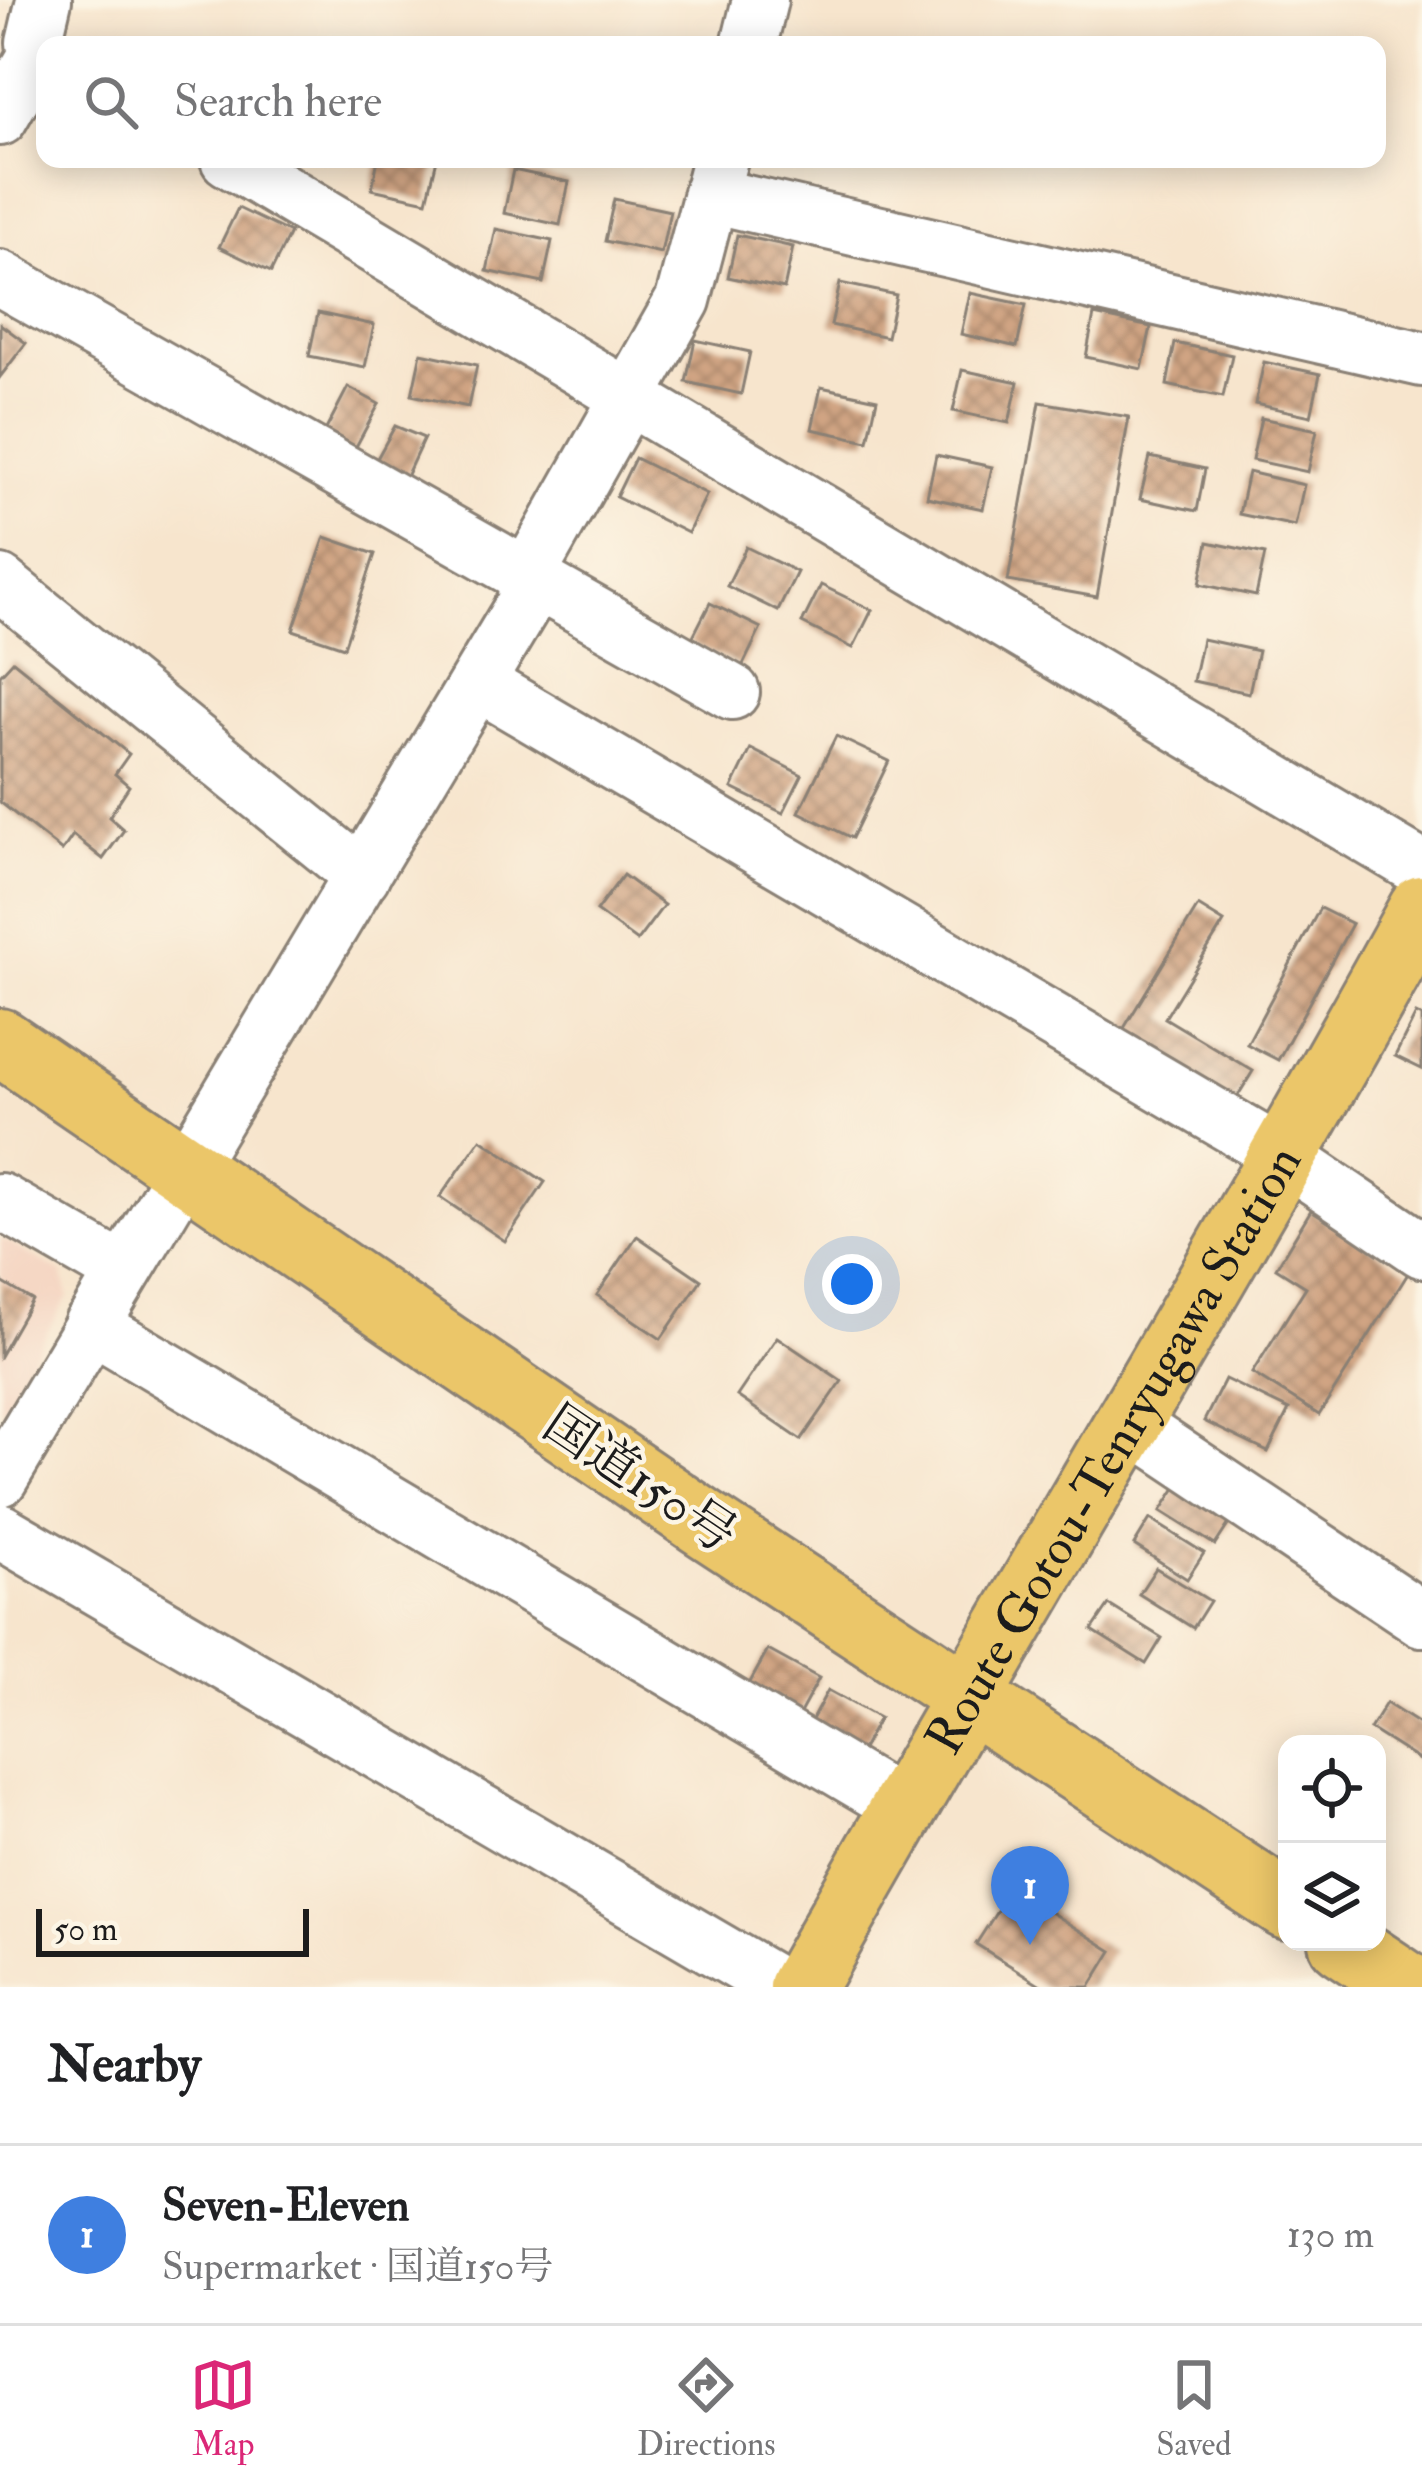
<!DOCTYPE html>
<html lang="en">
<head>
<meta charset="utf-8">
<style>
  body { margin:0; font-family:"IM FELL Double Pica","Noto Serif JP",serif; background:#f6f6f6; color:#202124 }
  .controls { position:absolute; right:36px; bottom:36px; display:grid; overflow:hidden; border-radius:24px; box-shadow:0 6px 30px #0003 }
  .controls button { width:108px; height:108px; display:grid; place-items:center; padding:0; border:0; border-bottom:3px solid #e0e0e0; background:#fff; color:#202124; font:60px sans-serif }
  .scale { position:absolute; left:36px; bottom:30px; width:273px; box-sizing:border-box; padding-left:12px; border:6px solid #1c1c1c; border-top:0; font-size:33px; line-height:42px; white-space:nowrap; color:#1c1c1c; -webkit-text-stroke:9px #fcf5e5; paint-order:stroke }
  .you { position:absolute; left:852px; top:1284px; width:42px; height:42px; margin:-30px; border:9px solid #fff; border-radius:50%; background:#1a73e8; box-shadow:0 0 0 18px #1a73e833 }
  .badge { display:grid; place-items:center; width:78px; height:78px; border-radius:50%; background:#db2777; color:#fff; font-size:39px; font-weight:700 }
  .pin { position:absolute; translate:-50% -99px; filter:drop-shadow(0 3px 6px #0008) }
  .pin::after { content:''; position:absolute; top:63px; width:42px; height:36px; background:inherit; clip-path:polygon(0 0,100% 0,50% 100%) }
  .list { margin:0; padding:0; list-style:none }
  h2 { display:flex; justify-content:space-between; align-items:center; height:156px; margin:0; padding:0 48px; font-size:51px }
  h2 small { font-size:39px; font-weight:400; color:#757577 }
  .list li { display:grid; grid-template-columns:78px 1fr auto; gap:36px; align-items:center; box-sizing:border-box; height:180px; padding:0 48px; border-top:3px solid #e0e0e0 }
  .list b { display:block; font-size:45px; white-space:nowrap }
  .list p { margin:0; font-size:39px; white-space:nowrap; color:#757577 }
  .list em { font-size:39px; font-style:normal; color:#757577 }
  .icon { flex:none; width:66px; height:66px; fill:none; stroke:currentColor; stroke-width:2; stroke-linecap:round; stroke-linejoin:round }
  .map { position:relative; flex:none; width:1422px; height:1987px; overflow:hidden }
  .search { position:absolute; background:#fff; box-shadow:0 6px 30px #0003; left:36px; right:36px; top:36px; height:132px; display:flex; align-items:center; gap:30px; box-sizing:border-box; padding:0 42px; border-radius:24px; color:#757577; font-size:45px }
  .sheet { height:336px; background:#fff }
  nav { display:flex; justify-content:space-around; align-items:center; box-sizing:border-box; height:168px; border-top:3px solid #e0e0e0; background:#fff; font-size:33px; color:#757577 }
  nav a { display:grid; justify-items:center; gap:6px }
  nav .on { color:#db2777 }
  .map>svg:first-child { display:block }
</style>
</head>
<body>
<div class="map">
<svg width="1422" height="1987" viewBox="0 0 1422 1987">
  <defs>
    <pattern id="building-cross-hatch" width="8" height="8" patternUnits="userSpaceOnUse" patternTransform="scale(3)"><rect width="8" height="8" fill="#d0a483"/><path d="M0 0l8 8M0 8l8-8" fill="none" stroke="#a8856a"/></pattern>
  </defs>
  <rect width="100%" height="100%" fill="#fcf5e5"/>
  <filter id="ink" filterUnits="userSpaceOnUse"><feTurbulence type="fractalNoise" baseFrequency=".00833" numOctaves="2"/><feDisplacementMap in="SourceGraphic" scale="24" xChannelSelector="R" yChannelSelector="G"/><feConvolveMatrix kernelMatrix="1 2 1 2 8 2 1 2 1" color-interpolation-filters="sRGB"/></filter>
  <filter id="wash" filterUnits="userSpaceOnUse"><feTurbulence type="fractalNoise" baseFrequency=".004" numOctaves="4" result="noise"/><feDisplacementMap in="SourceGraphic" scale="48" xChannelSelector="R" yChannelSelector="G"/><feGaussianBlur stdDeviation="2.7" result="paint"/><feColorMatrix in="noise" values="0 0 0 0 0 0 0 0 0 0 0 0 0 0 0 0 0 1.4 0 .05"/><feComposite in="paint" operator="in"/></filter>
  <g filter="url(#wash)">
    <rect width="100%" height="100%" fill="#f7e5cd"/>
    <!-- built -->
    <path fill="#f4d3c0" d="M0,1238L62,1273L68,1296L0,1412Z"/>
    <g id="blocks">
      <!-- building -->
      <g fill="url(#building-cross-hatch)">
        <path d="M378,159H437L427,201L372,189Z"/>
        <path d="M513,170L569,182L560,225L504,213Z"/>
        <path d="M614,199L670,211L661,253L605,241Z"/>
        <path d="M238,208L290,233L271,272L219,247Z"/>
        <path d="M496,229L552,241L543,283L487,271Z"/>
        <path d="M737,235L793,247L784,289L728,277Z"/>
        <path d="M840,283L896,295L887,337L831,325Z"/>
        <path d="M970,293L1026,305L1017,347L961,334Z"/>
        <path d="M318,313L374,325L365,367L309,356Z"/>
        <path d="M1094,315L1151,327L1142,369L1086,357Z"/>
        <path d="M0,324L26,343L0,377Z"/>
        <path d="M695,340L750,352L741,394L686,382Z"/>
        <path d="M1175,343L1232,355L1223,397L1167,385Z"/>
        <path d="M421,353L477,365L468,407L412,395Z"/>
        <path d="M1264,362L1320,374L1311,416L1255,404Z"/>
        <path d="M962,370L1018,382L1009,423L953,411Z"/>
        <path d="M348,387L379,404L351,456L321,439Z"/>
        <path d="M821,387L877,399L868,441L812,429Z"/>
        <path d="M1040,402L1129,417L1097,597L1008,581Z"/>
        <path d="M1261,418L1317,430L1308,472L1252,460Z"/>
        <path d="M395,426L424,438L404,481L374,464Z"/>
        <path d="M936,455L992,467L983,509L927,497Z"/>
        <path d="M1150,457L1205,469L1197,511L1140,499Z"/>
        <path d="M635,458L707,494L688,533L616,497Z"/>
        <path d="M1248,472L1304,485L1295,526L1239,514Z"/>
        <path d="M325,537L375,554L344,647L293,630Z"/>
        <path d="M1208,542L1265,554L1256,596L1200,584Z"/>
        <path d="M746,547L797,572L778,611L727,586Z"/>
        <path d="M821,585L872,610L853,648L802,623Z"/>
        <path d="M710,603L761,628L742,667L690,642Z"/>
        <path d="M1202,639L1258,651L1249,693L1193,681Z"/>
        <path d="M13,661L129,754L115,774L129,786L109,817L124,830L103,859L73,835L62,851L0,802V675Z"/>
        <path d="M836,736L889,761L852,838L799,812Z"/>
        <path d="M751,749L802,775L783,813L732,788Z"/>
        <path d="M623,875L664,905L637,941L596,911Z"/>
        <path d="M1198,906L1224,922L1165,1018L1253,1071L1231,1107L1118,1038Z"/>
        <path d="M1320,908L1352,924L1278,1060L1247,1044Z"/>
        <path d="M1416,1014L1422,1017V1069L1395,1056Z"/>
        <path d="M481,1139L545,1182L505,1241L440,1197Z"/>
        <path d="M1311,1210L1409,1272L1319,1415L1252,1373L1306,1287L1276,1268Z"/>
        <path d="M637,1236L701,1280L661,1339L597,1295Z"/>
        <path d="M0,1281L32,1300L0,1356Z"/>
        <path d="M777,1337L842,1381L801,1440L737,1396Z"/>
        <path d="M1225,1379L1289,1410L1268,1452L1204,1421Z"/>
        <path d="M1178,1485L1232,1519L1215,1545L1161,1511Z"/>
        <path d="M1150,1519L1204,1553L1187,1579L1134,1545Z"/>
        <path d="M1156,1568L1210,1601L1193,1628L1139,1594Z"/>
        <path d="M1109,1605L1162,1638L1146,1664L1092,1630Z"/>
        <path d="M768,1650L819,1678L800,1713L748,1686Z"/>
        <path d="M828,1690L879,1718L860,1753L809,1725Z"/>
        <path d="M1386,1703L1422,1726V1762L1370,1729Z"/>
        <path d="M1012,1888L1112,1951L1090,1987H1044L976,1944Z"/>
      </g>
    </g>
  </g>
  <g filter="url(#ink)">
    <use href="#blocks" fill-opacity="0" stroke="#8a8074" stroke-width="3"/>
    <g fill="none" stroke-linecap="round" stroke-linejoin="round">
      <defs>
        <g id="minor">
          <path d="M44,0L34,43L45,49"/>
          <path d="M749,45L760,0"/>
          <path d="M0,118L41,47"/>
          <path d="M228,159L1422,869"/>
          <path d="M711,195L1422,359"/>
          <path d="M0,278L732,692"/>
          <path d="M0,583L362,876"/>
          <path d="M478,683L1285,1157L1422,1250"/>
          <path d="M0,1201L122,1271"/>
          <path d="M91,1325L903,1807"/>
          <path d="M1127,1422L1422,1619"/>
          <path d="M0,1479L525,602L526,578L683,300L720,159"/>
          <path d="M0,1531L781,1987"/>
        </g>
        <g id="major">
          <path id="s1" d="M802,1987C1005,1625 1222,1272 1422,909"/>
        </g>
        <g id="highway">
          <path d="M0,1042L702,1522L1287,1906"/>
          <path d="M1342,1942L1409,1987"/>
        </g>
      </defs>
      <!-- minor casing -->
      <use href="#minor" stroke="#8a8074" stroke-width="60"/>
      <!-- major casing -->
      <use href="#major" stroke="#8a8074" stroke-width="72"/>
      <!-- highway casing -->
      <use href="#highway" stroke="#8a8074" stroke-width="72"/>
      <!-- minor -->
      <use href="#minor" stroke="#fff" stroke-width="54"/>
      <!-- major -->
      <use href="#major" stroke="#ebc669" stroke-width="66"/>
      <!-- highway -->
      <use href="#highway" stroke="#ebc669" stroke-width="66"/>
    </g>
  </g>
  <g text-anchor="middle" stroke-width="9" stroke-linejoin="round" paint-order="stroke">
    <!-- street labels -->
    <g font-size="51" fill="#1c1c1c" stroke="#fcf5e5">
      <text dy="18" stroke="none"><textPath href="#s1" startOffset="621">Route Gotou-Tenryugawa Station</textPath></text>
      <text transform="translate(641 1478) rotate(34)" y="18">国道150号</text>
    </g>
  </g>
</svg>
<div class="controls">
<button><svg class="icon" aria-label="locate" viewBox="0 0 24 24"><circle cx="12" cy="12" r="6"/><path d="M12 2v4M12 18v4M2 12h4M18 12h4"/></svg></button>
<button><svg class="icon" aria-label="layers" viewBox="0 0 24 24"><path d="M12 4l9 5-9 5-9-5zM3 14l9 5 9-5"/></svg></button>
</div>
<div class="scale">50 m</div>
<div class="you"></div>
<div class="pin badge" style="left:1030px;top:1945px;background:#3f7fe0">1</div>
<div class="search"><svg class="icon" aria-label="search" viewBox="0 0 24 24"><circle cx="10" cy="10" r="6"/><path d="M15 15l6 6"/></svg>Search here</div>
</div>
<section class="sheet">
<h2>Nearby<small></small></h2>
<ul class="list">
<li><span class="badge" style="background:#3f7fe0">1</span><div><b>Seven-Eleven</b><p>Supermarket · 国道150号</p></div><em>130 m</em></li>
</ul>
</section>
<nav>
<a class="on"><svg class="icon" aria-label="map" viewBox="0 0 24 24"><path d="M3 6l6-2 6 2 6-2v14l-6 2-6-2-6 2zM9 4v14M15 6v14"/></svg>Map</a>
<a><svg class="icon" aria-label="directions" viewBox="0 0 24 24"><path d="M12 3l9 9-9 9-9-9zM9 14v-3h6M13 9l2 2-2 2"/></svg>Directions</a>
<a><svg class="icon" aria-label="saved" viewBox="0 0 24 24"><path d="M7 4h10v16l-5-4-5 4z"/></svg>Saved</a>
</nav>
</body>
</html>
